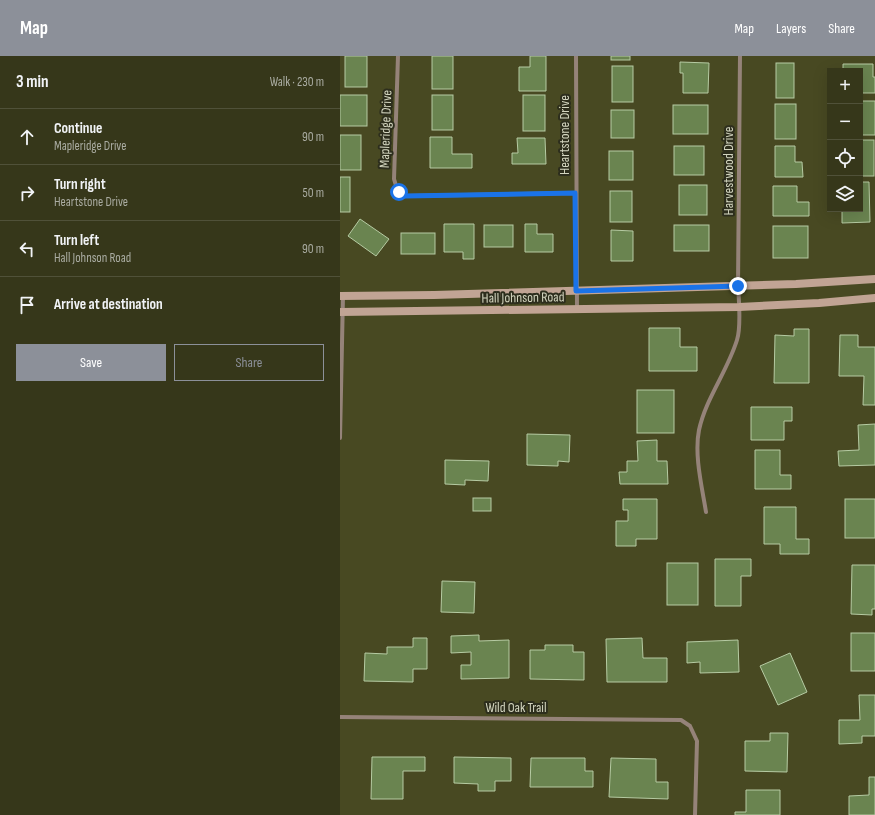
<!DOCTYPE html>
<html lang="en">
<head>
<meta charset="utf-8">
<style>
  body { margin:0; font-family:"Sofia Sans Condensed",sans-serif; background:#3d3f23; color:#f1f3f6 }
  .controls { position:absolute; right:12px; top:12px; display:grid; overflow:hidden; border-radius:0px; box-shadow:0 4px 16px #0002 }
  .controls button { width:36px; height:36px; display:grid; place-items:center; padding:0; border:0; border-bottom:1px solid #505139; background:#36371a; color:#f1f3f6; font:20px sans-serif }
  .stop { position:absolute; width:12px; height:12px; margin:-9px; border:3px solid #1a73e8; border-radius:50%; background:#fff }
  .stop.end { background:#1a73e8; border-color:#fff; box-shadow:0 1px 4px #0008 }
  .list { margin:0; padding:0; list-style:none }
  h2 { display:flex; justify-content:space-between; align-items:center; height:52px; margin:0; padding:0 16px; font-size:17px }
  h2 small { font-size:13px; font-weight:400; color:#aaaca2 }
  .list li { display:grid; grid-template-columns:26px 1fr auto; gap:12px; align-items:center; box-sizing:border-box; height:56px; padding:0 16px; border-top:1px solid #505139 }
  .list b { display:block; font-size:15px; white-space:nowrap }
  .list p { margin:0; font-size:13px; white-space:nowrap; color:#aaaca2 }
  .list em { font-size:13px; font-style:normal; color:#aaaca2 }
  .actions { display:flex; gap:8px; padding:12px 16px }
  .actions a { flex:1; padding:9px 0; border:1px solid #8c9099; border-radius:0px; text-align:center; font-size:14px; color:#8c9099 }
  .actions .main { background:#8c9099; color:#fff }
  .icon { flex:none; width:22px; height:22px; fill:none; stroke:currentColor; stroke-width:2; stroke-linecap:round; stroke-linejoin:round }
  .map { position:relative; flex:none; width:535px; height:759px; overflow:hidden }
  header { display:flex; align-items:center; gap:24px; box-sizing:border-box; height:56px; padding:0 20px; background:#8c9099; color:#fff }
  header strong { font-size:19px }
  nav { display:flex; gap:22px; margin-inline-start:auto; font-size:14px }
  main { display:flex }
  aside { flex:1; background:#36371a }
  .map>svg:first-child { display:block }
</style>
</head>
<body>
<header>
<strong>Map</strong>
<nav><a>Map</a><a>Layers</a><a>Share</a></nav>
</header>
<main>
<aside>
<h2>3 min<small>Walk · 230 m</small></h2>
<ul class="list">
<li><svg class="icon" aria-label="ahead" viewBox="0 0 24 24"><path d="M12 20V5M6 11l6-6 6 6"/></svg><div><b>Continue</b><p>Mapleridge Drive</p></div><em>90 m</em></li>
<li><svg class="icon" aria-label="right" viewBox="0 0 24 24"><path d="M7 20v-9h11M14 6l5 5-5 5"/></svg><div><b>Turn right</b><p>Heartstone Drive</p></div><em>50 m</em></li>
<li><svg class="icon" aria-label="left" viewBox="0 0 24 24"><path d="M17 20v-9H6M10 6l-5 5 5 5"/></svg><div><b>Turn left</b><p>Hall Johnson Road</p></div><em>90 m</em></li>
<li><svg class="icon" aria-label="arrive" viewBox="0 0 24 24"><path d="M6 21V4h12l-3 4 3 4H6"/></svg><div><b>Arrive at destination</b></div></li>
</ul>
<div class="actions"><a class="main">Save</a><a>Share</a></div>
</aside>
<div class="map">
<svg width="535" height="759" viewBox="0 0 535 759">
  <rect width="100%" height="100%" fill="#484922"/>
  <!-- building -->
  <g fill="#6a8450" stroke="#b6cba3">
    <rect x="5" y="0" width="22" height="31"/>
    <rect x="92" y="0" width="21" height="33"/>
    <path d="M190,0H206V35H179V11H190Z"/>
    <rect x="271" y="0" width="19" height="4"/>
    <path d="M340,6L369,7L368,37H343V17H340Z"/>
    <rect x="436" y="7" width="18" height="35"/>
    <path d="M503,8H533V21H535V37H520V15H503Z"/>
    <rect x="272" y="10" width="21" height="36"/>
    <rect x="0" y="39" width="27" height="31"/>
    <rect x="92" y="39" width="21" height="35"/>
    <rect x="183" y="39" width="22" height="36"/>
    <rect x="520" y="45" width="15" height="34"/>
    <rect x="435" y="48" width="21" height="35"/>
    <rect x="333" y="49" width="35" height="29"/>
    <rect x="271" y="54" width="23" height="28"/>
    <rect x="0" y="79" width="21" height="35"/>
    <path d="M90,81H112V98H132V112H90Z"/>
    <path d="M177,82H205L206,108H172V97H178Z"/>
    <rect x="520" y="84" width="14" height="36"/>
    <rect x="334" y="90" width="30" height="29"/>
    <path d="M435,90H455V106H462L463,121H435Z"/>
    <rect x="269" y="95" width="24" height="29"/>
    <rect x="0" y="121" width="10" height="35"/>
    <path d="M520,126H529L530,166L502,167V153H520Z"/>
    <rect x="339" y="129" width="28" height="30"/>
    <path d="M433,130H457V146H469V160H433Z"/>
    <rect x="270" y="135" width="22" height="31"/>
    <path d="M20,163L49,183L36,200L8,180Z"/>
    <path d="M104,168H134V203H123V196H104Z"/>
    <path d="M185,168H197V178H213V196H185Z"/>
    <rect x="144" y="169" width="29" height="22"/>
    <rect x="334" y="169" width="35" height="26"/>
    <rect x="433" y="170" width="35" height="32"/>
    <path d="M271,174L293,175V205H271Z"/>
    <rect x="61" y="177" width="34" height="21"/>
    <path d="M309,272H340V291H357V315H309Z"/>
    <path d="M454,273H469V327H434L435,279L454,280Z"/>
    <path d="M500,279H518V291H535V349H523L524,320H499Z"/>
    <rect x="297" y="334" width="37" height="43"/>
    <path d="M411,351H452V365H444V384H411Z"/>
    <path d="M535,368V409L499,410L498,395L519,394L518,369Z"/>
    <path d="M187,378L230,379L229,406L218,405V410L187,409Z"/>
    <path d="M317,384V405H327L328,428H280L279,416H287V405H298L297,385Z"/>
    <path d="M415,394H440V419H451V433H415Z"/>
    <path d="M105,404L149,405L148,425L125,424V429L105,428Z"/>
    <rect x="133" y="442" width="18" height="13"/>
    <path d="M283,443H317V483H296V490H276V465H288V454H283Z"/>
    <rect x="505" y="443" width="30" height="39"/>
    <path d="M424,451H456V483H469V498H440V488H424Z"/>
    <path d="M375,503H411V520H401V550H375Z"/>
    <rect x="327" y="507" width="31" height="42"/>
    <path d="M512,509H535V553H532V559L511,558Z"/>
    <path d="M102,525L135,526L134,557L101,556Z"/>
    <rect x="511" y="577" width="24" height="38"/>
    <path d="M139,579V585L169,584V622L121,623V609H131V596L111,597V580Z"/>
    <path d="M73,582H87V613H73V626L24,625L25,597L47,598V591H73Z"/>
    <path d="M302,582L303,602H327V626H267L266,583Z"/>
    <path d="M398,584L399,616L360,617V606L347,607V586Z"/>
    <path d="M205,589H233V596H244V624L190,623V594H205Z"/>
    <path d="M450,597L467,636L438,649L420,610Z"/>
    <path d="M519,639H535V680H522V687L499,688V664H520Z"/>
    <path d="M430,677H448L447,716L405,715V685H430Z"/>
    <path d="M32,701H85V715H63V743H31Z"/>
    <path d="M114,701L171,702V725H155V735H138V728L114,727Z"/>
    <path d="M191,702H245V715H253V731H190Z"/>
    <path d="M271,702L316,703V726H328V743L269,741Z"/>
    <path d="M529,721H535V759H509V740L529,739Z"/>
    <path d="M406,734H440V759H395V756H406Z"/>
  </g>
  <g fill="none" stroke-linecap="round" stroke-linejoin="round">
    <!-- minor -->
    <g stroke="#958379" stroke-width="4">
      <path d="M58,0L54,123C56,131 58,135 65,140L235,137"/>
      <path d="M236,0L237,253"/>
      <path d="M0,382L3,240"/>
      <path d="M366,456C362,431 354,399 359,374C366,342 387,316 397,284C401,272 399,243 398,230L400,0"/>
      <path d="M0,661L341,664L350,670L357,685L355,759"/>
    </g>
    <!-- secondary -->
    <g stroke="#c1a494" stroke-width="8">
      <path d="M0,240L94,239L456,228L535,223"/>
      <path d="M0,256L399,251L479,247L535,242"/>
    </g>
  </g>
  <g fill="none" stroke-linecap="round" stroke-linejoin="round">
    <!-- route -->
    <path stroke="#1a73e8" stroke-width="5" d="M59,136L65,140L235,137L236,235L398,230"/>
  </g>
  <g text-anchor="middle" stroke-width="4" stroke-linejoin="round" paint-order="stroke">
    <!-- street labels -->
    <g font-size="14" fill="#d3d5bf" stroke="#2d2e1d">
      <text transform="translate(45 73) rotate(-88)" y="5">Mapleridge Drive</text>
      <text transform="translate(224 79) rotate(-90)" y="5">Heartstone Drive</text>
      <text transform="translate(388 115) rotate(-90)" y="5">Harvestwood Drive</text>
      <text transform="translate(183 241) rotate(-1)" y="5">Hall Johnson Road</text>
      <text x="176" y="656">Wild Oak Trail</text>
    </g>
  </g>
</svg>
<div class="controls">
<button>+</button>
<button>−</button>
<button><svg class="icon" aria-label="locate" viewBox="0 0 24 24"><circle cx="12" cy="12" r="6"/><path d="M12 2v4M12 18v4M2 12h4M18 12h4"/></svg></button>
<button><svg class="icon" aria-label="layers" viewBox="0 0 24 24"><path d="M12 4l9 5-9 5-9-5zM3 14l9 5 9-5"/></svg></button>
</div>
<div class="stop" style="left:59px;top:136px"></div>
<div class="stop end" style="left:398px;top:230px"></div>
</div>
</main>
</body>
</html>
